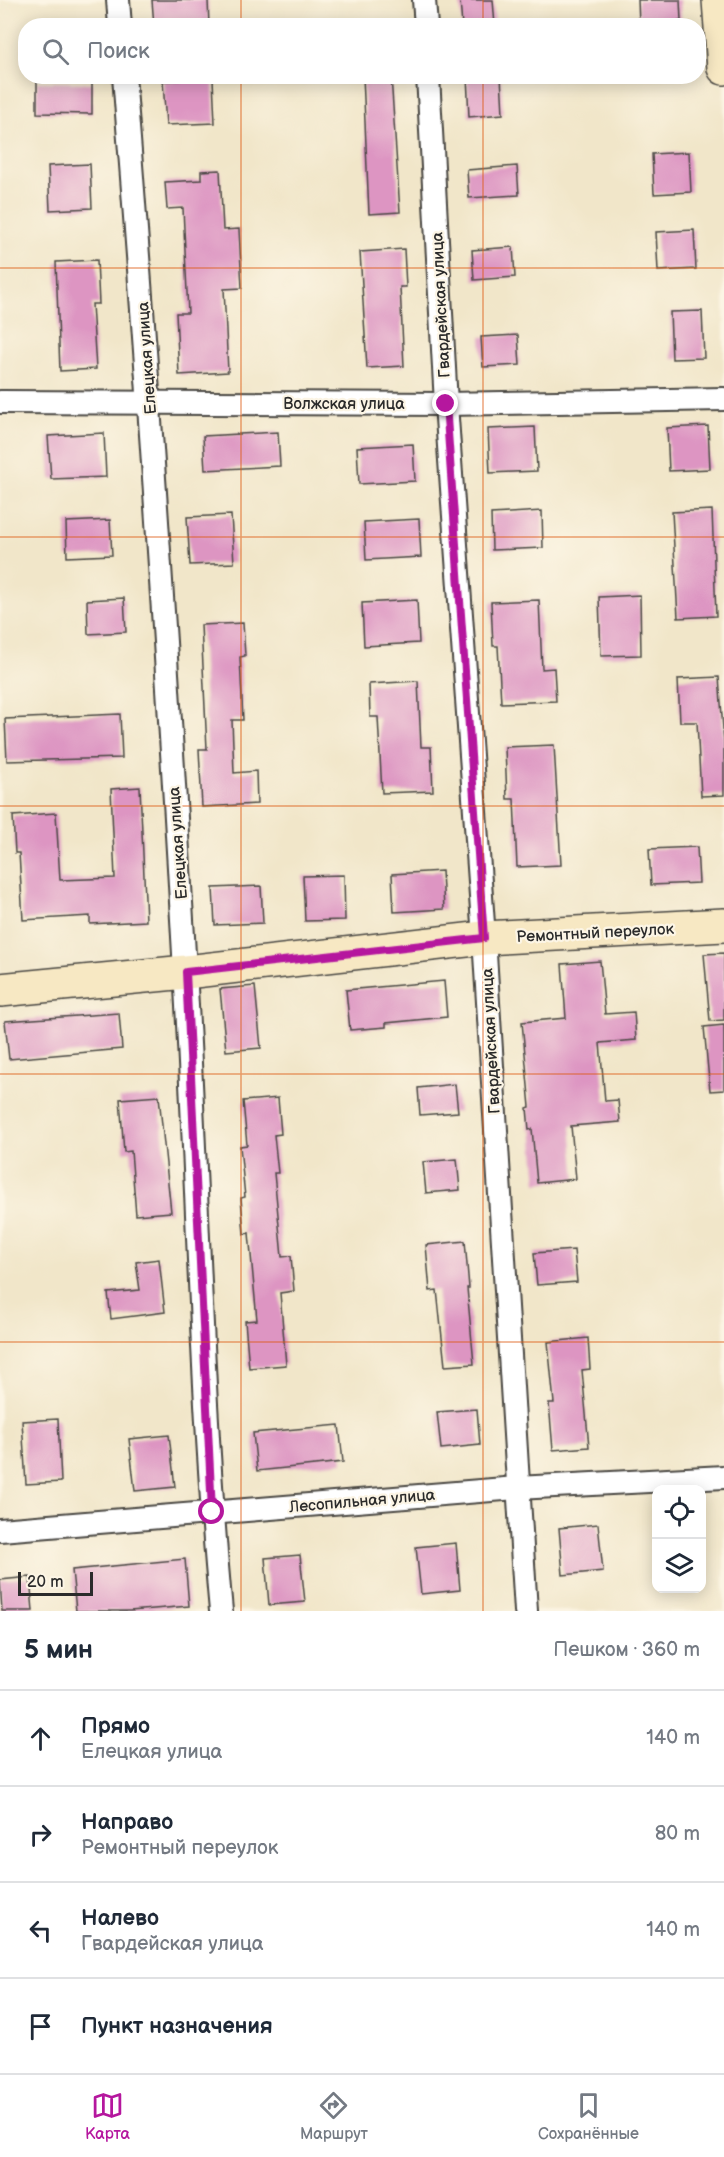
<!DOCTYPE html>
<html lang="ru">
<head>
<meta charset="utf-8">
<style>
  body { margin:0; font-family:"Balsamiq Sans",sans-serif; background:#f6f6f7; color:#1f2937 }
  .controls { position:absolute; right:18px; bottom:18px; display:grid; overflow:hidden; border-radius:12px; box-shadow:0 3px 15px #0003 }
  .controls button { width:54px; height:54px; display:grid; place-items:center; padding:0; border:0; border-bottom:2px solid #e0e1e3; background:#fff; color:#1f2937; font:30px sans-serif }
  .scale { position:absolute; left:18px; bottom:15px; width:75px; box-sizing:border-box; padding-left:6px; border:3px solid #2b2b2b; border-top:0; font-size:16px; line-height:21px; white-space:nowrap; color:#2b2b2b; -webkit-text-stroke:4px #fcf5e5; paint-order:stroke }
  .stop { position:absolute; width:18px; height:18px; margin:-14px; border:4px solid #b5179e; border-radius:50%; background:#fff }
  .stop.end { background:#b5179e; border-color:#fff; box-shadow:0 2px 6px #0008 }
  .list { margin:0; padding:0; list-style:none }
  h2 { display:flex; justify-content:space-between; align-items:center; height:78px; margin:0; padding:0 24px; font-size:26px }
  h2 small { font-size:20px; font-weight:400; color:#747a83 }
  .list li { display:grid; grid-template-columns:39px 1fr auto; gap:18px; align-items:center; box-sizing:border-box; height:96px; padding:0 24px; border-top:2px solid #e0e1e3 }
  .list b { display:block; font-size:22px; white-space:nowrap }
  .list p { margin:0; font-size:20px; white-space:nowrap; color:#747a83 }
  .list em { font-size:20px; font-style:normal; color:#747a83 }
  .icon { flex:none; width:33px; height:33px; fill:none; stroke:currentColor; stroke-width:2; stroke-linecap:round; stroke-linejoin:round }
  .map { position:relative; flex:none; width:724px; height:1611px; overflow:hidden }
  .search { position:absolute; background:#fff; box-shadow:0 3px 15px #0003; left:18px; right:18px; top:18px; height:66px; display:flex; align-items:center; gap:15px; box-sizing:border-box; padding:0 21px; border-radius:24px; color:#747a83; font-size:22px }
  .sheet { height:462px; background:#fff }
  nav { display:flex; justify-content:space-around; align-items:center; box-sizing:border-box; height:84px; border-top:2px solid #e0e1e3; background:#fff; font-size:16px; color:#747a83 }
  nav a { display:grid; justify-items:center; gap:3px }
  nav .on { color:#b5179e }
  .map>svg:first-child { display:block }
</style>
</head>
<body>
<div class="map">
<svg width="724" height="1611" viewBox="0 0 724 1611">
  <rect width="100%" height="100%" fill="#fcf5e5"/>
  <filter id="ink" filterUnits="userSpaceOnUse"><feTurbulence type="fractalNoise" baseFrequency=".0167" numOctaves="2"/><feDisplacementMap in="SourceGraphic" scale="12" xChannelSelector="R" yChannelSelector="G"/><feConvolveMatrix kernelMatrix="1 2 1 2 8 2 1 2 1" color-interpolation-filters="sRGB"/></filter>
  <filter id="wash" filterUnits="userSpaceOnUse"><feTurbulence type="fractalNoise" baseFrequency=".008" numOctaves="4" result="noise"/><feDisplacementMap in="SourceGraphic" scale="24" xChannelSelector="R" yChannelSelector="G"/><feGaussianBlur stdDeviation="1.35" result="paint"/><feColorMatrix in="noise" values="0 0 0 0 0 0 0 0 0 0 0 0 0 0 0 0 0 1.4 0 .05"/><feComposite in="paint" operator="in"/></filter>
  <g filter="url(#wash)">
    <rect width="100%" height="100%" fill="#f1e6c9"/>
    <g id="blocks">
      <!-- building -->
      <g fill="#dd95c2">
        <path d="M152,0H208L209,26H154Z"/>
        <path d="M460,0H493L495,26H462Z"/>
        <path d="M638,0H680L681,21L639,23Z"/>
        <path d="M363,76H391L400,212L369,214Z"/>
        <path d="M467,76H501L503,114L469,117Z"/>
        <path d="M213,79L215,123L166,125L163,81Z"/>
        <path d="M37,82L92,83V114L37,113Z"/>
        <path d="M689,152L691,192L654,194L652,154Z"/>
        <path d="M90,164L92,208L50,210L48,166Z"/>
        <path d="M517,166L519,195L469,198L467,170Z"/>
        <path d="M220,170L223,230L239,229L242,288L224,289L228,372L179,375L176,313H188L183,208L167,209L165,182L201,180V171Z"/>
        <path d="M694,230L696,269L658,271L656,232Z"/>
        <path d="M513,247L515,277L474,280L472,250Z"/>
        <path d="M404,249L406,287H400L404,366L367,368L360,252Z"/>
        <path d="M97,260L99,304H92L96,369L60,371L56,262Z"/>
        <path d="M702,311L704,358L672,359L670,312Z"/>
        <path d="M518,335L520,365L483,367L481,337Z"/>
        <path d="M708,426L710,469L669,471L667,428Z"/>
        <path d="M535,427L537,471L490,473L488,429Z"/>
        <path d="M278,432L280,466L205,470L203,436Z"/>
        <path d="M104,433L106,477L51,479L48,436Z"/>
        <path d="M413,444L415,481L359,484L357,447Z"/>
        <path d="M712,510L716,616L678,618L672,512Z"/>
        <path d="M542,511L543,548L492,550L491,514Z"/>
        <path d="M231,515L234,563L190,565L187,517Z"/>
        <path d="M419,519L421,557L366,560L364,522Z"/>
        <path d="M110,520L112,555L67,557L66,522Z"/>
        <path d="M640,595L641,655L601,656L599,597Z"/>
        <path d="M124,598L126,632L88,634L87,600Z"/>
        <path d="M417,600L419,643L364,646L362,603Z"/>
        <path d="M539,600L542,669L554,668L556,701L501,703L498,646H493L491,602Z"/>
        <path d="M243,623L245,656L240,657L243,720H232L234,773L256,771L257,804L202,807L199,749H207L201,625Z"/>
        <path d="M719,677L724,742V795L701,796L697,722H680L678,679Z"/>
        <path d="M418,681L421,747H431L433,791L382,793L378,717H370L369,684Z"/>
        <path d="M120,714L122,758L7,761L5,719Z"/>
        <path d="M554,745L561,865L517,867L514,799H507L505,747Z"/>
        <path d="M140,787L146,921L90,924V916L23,920L19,853H15L13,816L56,813L60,880L115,878L111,789Z"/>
        <path d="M697,847L699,883L651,885L649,849Z"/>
        <path d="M442,871L444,909L394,912L392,874Z"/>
        <path d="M344,875L345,920L305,921L303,876Z"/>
        <path d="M261,886L263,923L215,925L213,888Z"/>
        <path d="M724,953V1020L710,1021L704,954Z"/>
        <path d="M600,961L605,1014L634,1012L636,1040L600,1043L605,1101L618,1100L620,1122L571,1126L576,1179L537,1183L532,1129L529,1130L527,1108L530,1107L522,1022L566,1018L562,964Z"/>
        <path d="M444,981L447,1017L386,1023V1027L350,1030L346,990Z"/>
        <path d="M255,986L261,1048L226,1051L220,989Z"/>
        <path d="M119,1013L122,1049L9,1059L5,1021Z"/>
        <path d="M724,1025V1090L710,1091L704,1027Z"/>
        <path d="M455,1084L458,1112L420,1115L418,1088Z"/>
        <path d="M159,1096L171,1212L136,1215L131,1151L124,1152L120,1099Z"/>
        <path d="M278,1098L281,1134L274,1135L278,1173H274L282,1257L291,1256L294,1291L280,1293L286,1365L249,1368L245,1321L257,1320L249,1233L244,1234L241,1198L245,1197L240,1146L247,1145L243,1101Z"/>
        <path d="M457,1159L460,1190L426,1193L423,1162Z"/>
        <path d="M465,1241L469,1288H467L474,1364L445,1366L437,1290L430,1291L426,1245Z"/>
        <path d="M574,1250L577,1282L537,1285L534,1253Z"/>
        <path d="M159,1259L165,1312L111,1319L108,1293L140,1290L136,1262Z"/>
        <path d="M588,1338L590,1369L582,1370L589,1447L553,1450L549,1403H554L548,1342Z"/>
        <path d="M477,1409L480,1445L441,1449L437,1412Z"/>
        <path d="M58,1419L61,1482L26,1484L22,1421Z"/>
        <path d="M339,1425L343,1462L257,1471L253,1433Z"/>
        <path d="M169,1435L175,1487L135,1491L129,1439Z"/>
        <path d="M598,1524L603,1571L563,1575L559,1528Z"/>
        <path d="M456,1543L460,1590L421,1594L416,1547Z"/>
        <path d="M300,1555L305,1602L269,1605L265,1558Z"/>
        <path d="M185,1559L189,1606L130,1611H76L72,1570Z"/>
        <path d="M30,1577L33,1611H2L0,1580Z"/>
      </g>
    </g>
  </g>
  <g filter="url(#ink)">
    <use href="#blocks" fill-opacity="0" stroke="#494743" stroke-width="1.5"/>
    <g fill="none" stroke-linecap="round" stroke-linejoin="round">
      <defs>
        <g id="minor">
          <path d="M118,0L120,26"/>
          <path d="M424,0L426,26"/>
          <path d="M124,76C148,374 168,672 185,971C198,1184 201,1398 221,1611"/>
          <path d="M428,76L446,404L484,938L526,1611"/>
          <path d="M0,402L446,404L724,399"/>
          <path d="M0,1530L517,1488L724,1477"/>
        </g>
        <g id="secondary">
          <path d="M719,0L724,68"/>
          <path d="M0,990L186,972L484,938L724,925"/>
        </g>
      </defs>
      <!-- minor casing -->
      <use href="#minor" stroke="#494743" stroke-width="26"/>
      <!-- secondary casing -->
      <use href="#secondary" stroke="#494743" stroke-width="36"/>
      <!-- minor -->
      <use href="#minor" stroke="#fff" stroke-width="22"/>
      <!-- secondary -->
      <use href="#secondary" stroke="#f7e8c3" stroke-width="33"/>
    </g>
  </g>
  <g fill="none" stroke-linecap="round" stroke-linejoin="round" filter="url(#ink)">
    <!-- route -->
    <path stroke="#b5179e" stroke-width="8" d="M212,1512L186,972L484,938L446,404"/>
  </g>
  <!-- grid -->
  <path fill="none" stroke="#df570e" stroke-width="1.5" stroke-opacity="0.55" d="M241,0V26M483,0V26M241,76V1611M483,76V1611M0,268H724M0,537H724M0,806H724M0,1074H724M0,1342H724"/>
  <g text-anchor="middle" stroke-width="4.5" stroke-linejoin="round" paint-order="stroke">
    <!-- street labels -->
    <g font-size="16" fill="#2b2b2b" stroke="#fcf5e5">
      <text transform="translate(440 305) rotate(-93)" y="6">Гвардейская улица</text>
      <text transform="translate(146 358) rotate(-94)" y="6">Елецкая улица</text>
      <text x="344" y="409">Волжская улица</text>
      <text transform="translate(177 843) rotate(-94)" y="6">Елецкая улица</text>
      <text transform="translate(595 932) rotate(-3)" y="6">Ремонтный переулок</text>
      <text transform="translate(490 1041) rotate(-93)" y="6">Гвардейская улица</text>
      <text transform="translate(362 1500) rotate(-5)" y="6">Лесопильная улица</text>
    </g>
  </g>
</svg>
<div class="controls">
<button><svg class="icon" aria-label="locate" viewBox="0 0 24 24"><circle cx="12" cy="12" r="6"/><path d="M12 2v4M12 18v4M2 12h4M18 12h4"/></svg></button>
<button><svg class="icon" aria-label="layers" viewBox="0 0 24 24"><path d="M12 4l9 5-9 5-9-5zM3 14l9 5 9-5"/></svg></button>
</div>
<div class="scale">20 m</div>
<div class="stop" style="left:212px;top:1512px"></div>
<div class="stop end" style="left:446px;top:404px"></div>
<div class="search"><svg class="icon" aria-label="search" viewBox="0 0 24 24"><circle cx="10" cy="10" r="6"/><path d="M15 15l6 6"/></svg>Поиск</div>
</div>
<section class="sheet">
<h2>5 мин<small>Пешком · 360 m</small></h2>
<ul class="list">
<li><svg class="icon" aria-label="ahead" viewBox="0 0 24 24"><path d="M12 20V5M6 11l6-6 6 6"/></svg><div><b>Прямо</b><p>Елецкая улица</p></div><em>140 m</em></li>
<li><svg class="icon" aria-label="right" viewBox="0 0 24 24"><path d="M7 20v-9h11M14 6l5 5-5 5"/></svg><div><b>Направо</b><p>Ремонтный переулок</p></div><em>80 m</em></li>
<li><svg class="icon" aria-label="left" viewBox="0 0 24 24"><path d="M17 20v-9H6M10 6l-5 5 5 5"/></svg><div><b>Налево</b><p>Гвардейская улица</p></div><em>140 m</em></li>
<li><svg class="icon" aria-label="arrive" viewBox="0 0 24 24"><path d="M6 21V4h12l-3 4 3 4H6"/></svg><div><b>Пункт назначения</b></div></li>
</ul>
</section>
<nav>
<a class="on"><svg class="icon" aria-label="map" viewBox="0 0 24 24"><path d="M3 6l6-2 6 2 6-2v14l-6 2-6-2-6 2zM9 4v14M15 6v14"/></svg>Карта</a>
<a><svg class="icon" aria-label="directions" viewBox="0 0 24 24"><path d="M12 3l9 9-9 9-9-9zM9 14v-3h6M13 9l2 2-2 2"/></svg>Маршрут</a>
<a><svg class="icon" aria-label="saved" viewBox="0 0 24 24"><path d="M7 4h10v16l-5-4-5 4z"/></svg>Сохранённые</a>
</nav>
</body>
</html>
